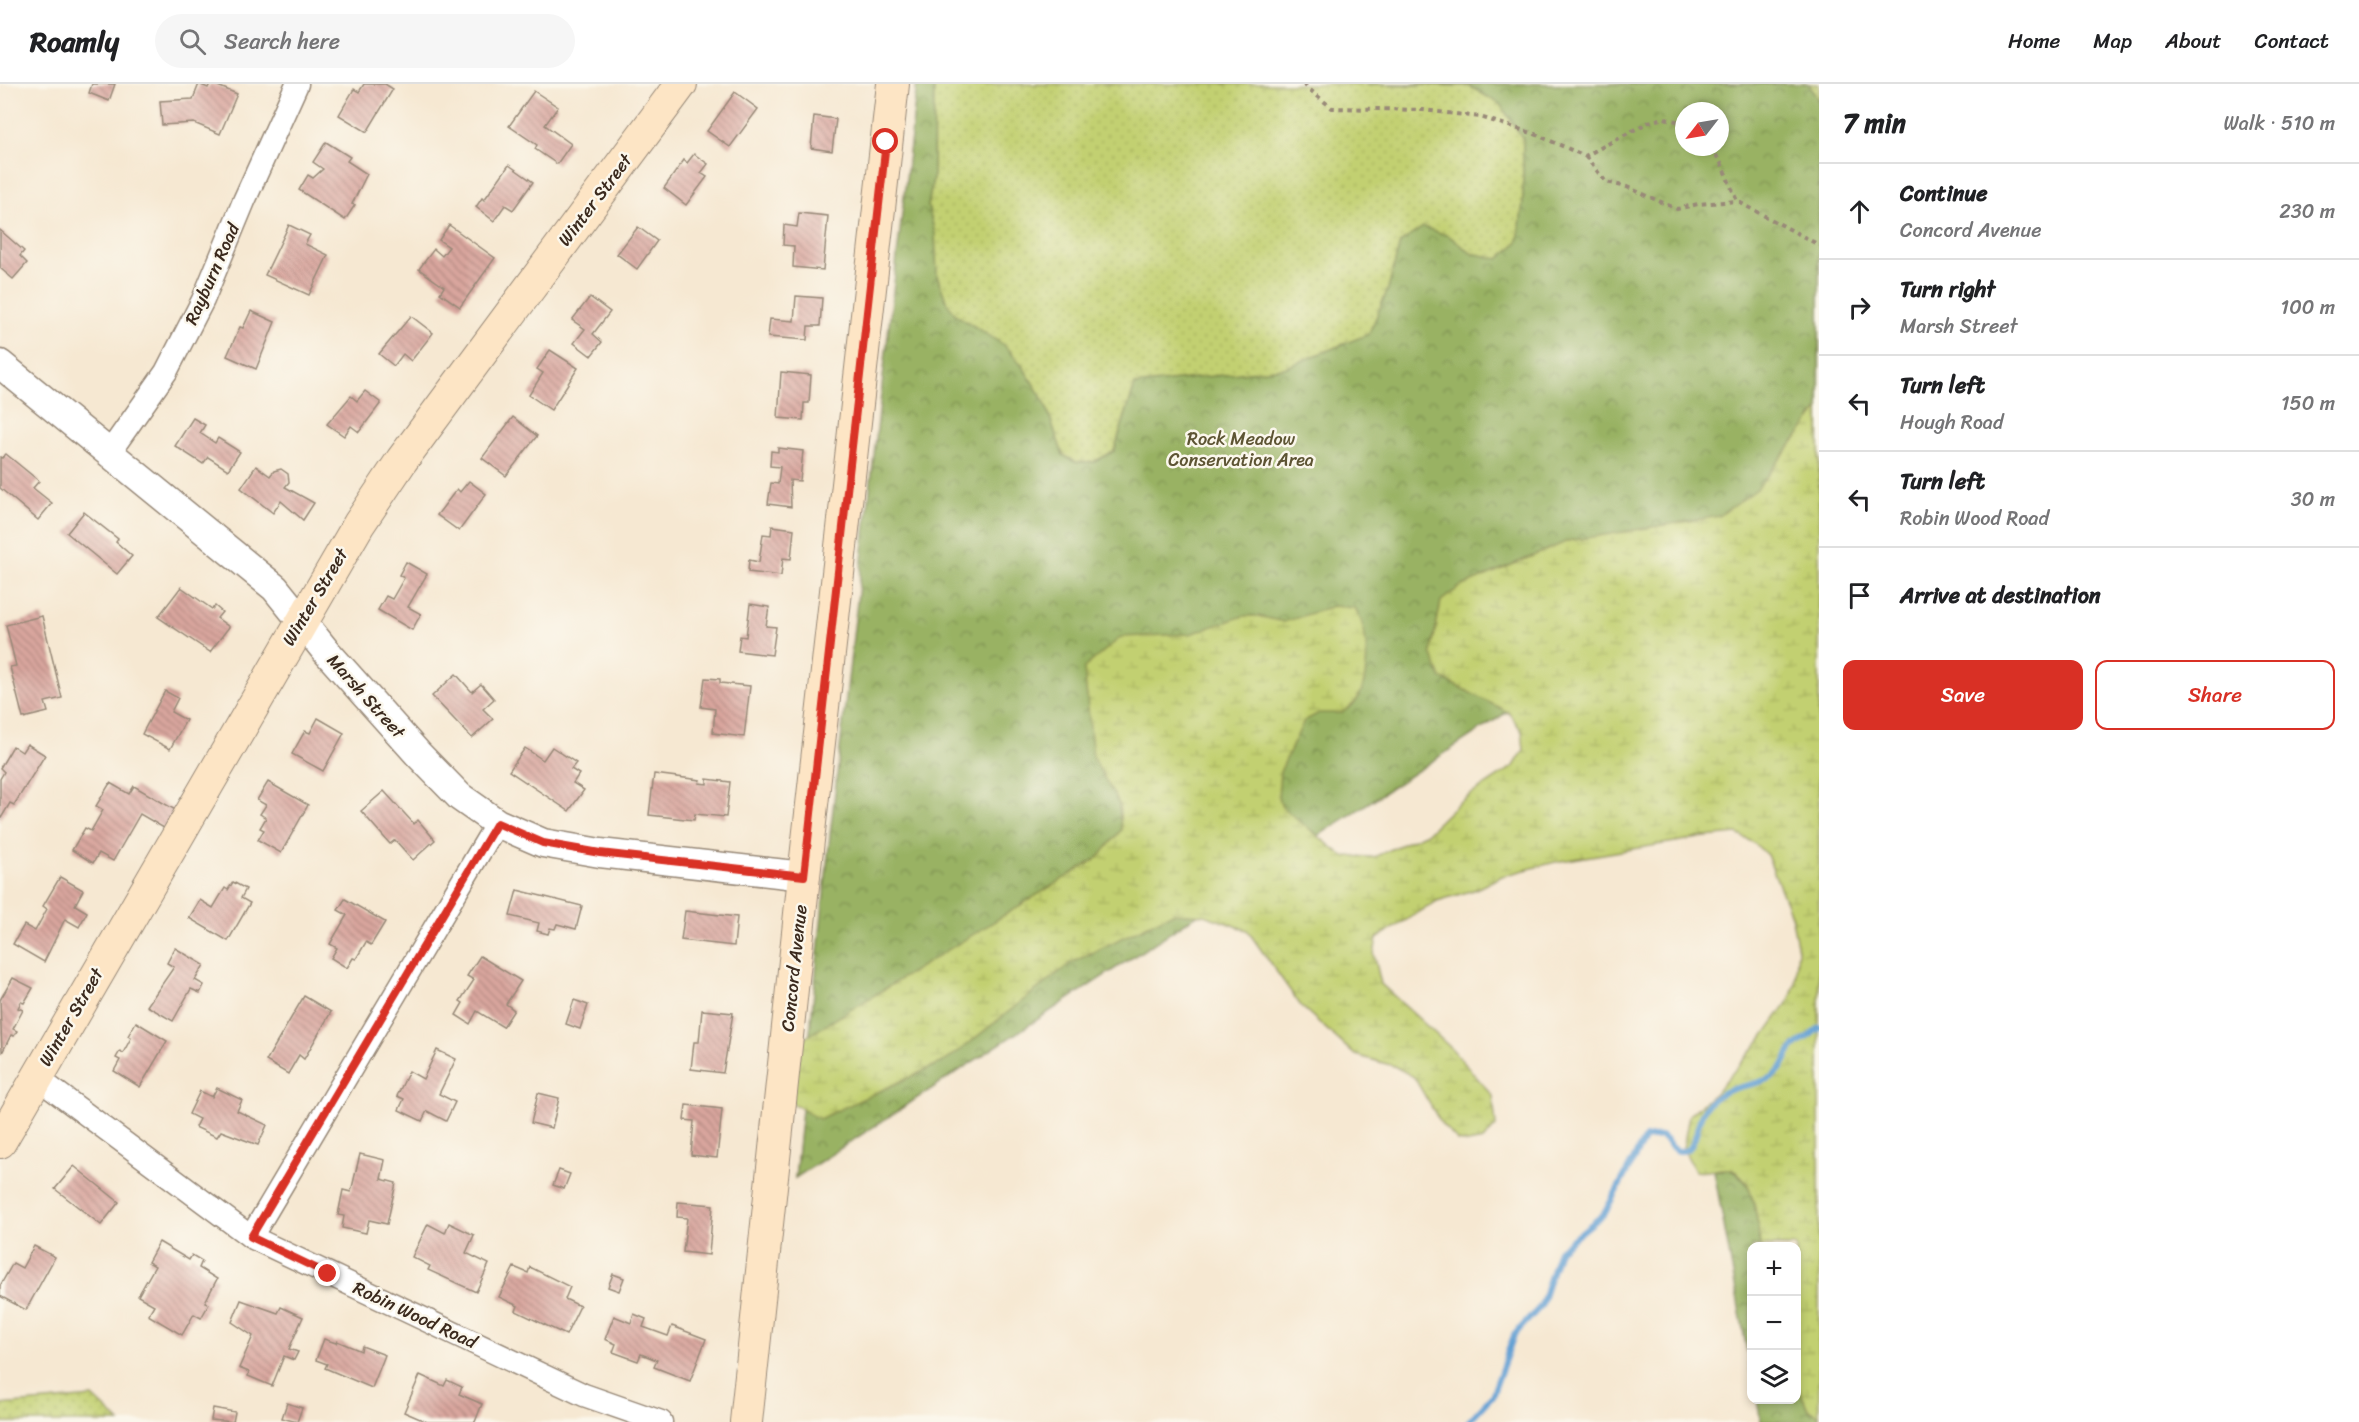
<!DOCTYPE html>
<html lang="en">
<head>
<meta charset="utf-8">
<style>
  body { margin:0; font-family:Sriracha,sans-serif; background:#f6f6f6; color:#202124 }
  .controls { position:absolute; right:18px; bottom:18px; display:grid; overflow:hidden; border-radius:12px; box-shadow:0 3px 9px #0003 }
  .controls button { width:54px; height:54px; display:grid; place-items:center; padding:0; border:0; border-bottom:2px solid #e0e0e0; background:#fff; color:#202124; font:30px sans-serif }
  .compass { position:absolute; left:1675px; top:18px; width:54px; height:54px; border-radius:50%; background:#fff; box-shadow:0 3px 9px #0003; rotate:239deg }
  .stop { position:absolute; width:18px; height:18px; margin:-14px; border:4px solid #d93025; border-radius:50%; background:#fff }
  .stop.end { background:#d93025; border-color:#fff; box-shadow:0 2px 6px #0008 }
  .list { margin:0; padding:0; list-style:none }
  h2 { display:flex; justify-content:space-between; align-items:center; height:78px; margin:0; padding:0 24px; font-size:26px }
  h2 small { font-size:20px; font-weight:400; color:#757577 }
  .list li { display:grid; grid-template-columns:39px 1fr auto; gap:18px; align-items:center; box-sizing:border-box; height:96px; padding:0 24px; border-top:2px solid #e0e0e0 }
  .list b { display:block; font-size:22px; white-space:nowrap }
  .list p { margin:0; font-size:20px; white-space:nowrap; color:#757577 }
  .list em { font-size:20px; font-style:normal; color:#757577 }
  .actions { display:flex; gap:12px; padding:18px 24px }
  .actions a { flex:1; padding:14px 0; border:2px solid #d93025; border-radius:12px; text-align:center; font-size:21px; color:#d93025 }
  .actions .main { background:#d93025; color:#fff }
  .icon { flex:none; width:33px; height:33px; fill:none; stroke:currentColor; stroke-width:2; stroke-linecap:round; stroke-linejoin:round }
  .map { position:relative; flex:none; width:1819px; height:1338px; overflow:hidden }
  header { display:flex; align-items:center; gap:36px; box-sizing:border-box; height:84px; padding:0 30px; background:#fff; border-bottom:2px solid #e0e0e0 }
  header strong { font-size:28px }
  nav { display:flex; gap:33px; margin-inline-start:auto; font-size:21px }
  .search { width:420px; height:54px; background:#f6f6f6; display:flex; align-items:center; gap:15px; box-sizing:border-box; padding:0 21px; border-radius:33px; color:#757577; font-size:22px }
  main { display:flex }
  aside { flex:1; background:#fff }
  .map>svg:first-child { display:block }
</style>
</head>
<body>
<header>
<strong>Roamly</strong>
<div class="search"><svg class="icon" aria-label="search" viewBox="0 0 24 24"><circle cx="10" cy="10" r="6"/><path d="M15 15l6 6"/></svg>Search here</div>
<nav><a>Home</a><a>Map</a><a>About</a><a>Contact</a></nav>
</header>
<main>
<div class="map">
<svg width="1819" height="1338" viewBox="0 0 1819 1338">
  <defs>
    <pattern id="grass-dots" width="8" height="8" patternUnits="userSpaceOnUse" patternTransform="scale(1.5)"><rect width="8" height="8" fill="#c2d071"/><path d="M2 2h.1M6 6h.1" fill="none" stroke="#a8b361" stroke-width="1.8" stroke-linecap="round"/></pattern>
    <pattern id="forest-crowns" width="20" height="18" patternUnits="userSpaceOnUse" patternTransform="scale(1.5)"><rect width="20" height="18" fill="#99b263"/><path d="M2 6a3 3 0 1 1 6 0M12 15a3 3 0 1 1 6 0" fill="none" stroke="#7e9151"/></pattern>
    <pattern id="wetland-marsh" width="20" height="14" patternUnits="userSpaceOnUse" patternTransform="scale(1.5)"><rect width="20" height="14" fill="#c2d071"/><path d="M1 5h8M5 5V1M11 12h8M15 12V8" fill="none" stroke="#a8b361"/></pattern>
    <pattern id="building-back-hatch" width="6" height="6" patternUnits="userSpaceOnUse" patternTransform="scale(1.5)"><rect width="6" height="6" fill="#d9a69e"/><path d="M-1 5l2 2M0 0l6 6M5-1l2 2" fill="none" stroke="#b18780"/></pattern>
  </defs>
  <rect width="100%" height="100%" fill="#fbf7ec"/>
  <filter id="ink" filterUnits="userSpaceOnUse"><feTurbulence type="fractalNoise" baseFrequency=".0167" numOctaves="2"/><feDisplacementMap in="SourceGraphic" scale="12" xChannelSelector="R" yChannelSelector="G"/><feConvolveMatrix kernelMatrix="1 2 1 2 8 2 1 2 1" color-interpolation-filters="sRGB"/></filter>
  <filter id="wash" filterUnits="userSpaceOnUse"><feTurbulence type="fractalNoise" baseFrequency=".008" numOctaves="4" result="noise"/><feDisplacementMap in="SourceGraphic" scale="24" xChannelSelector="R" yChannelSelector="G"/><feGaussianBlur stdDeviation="1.35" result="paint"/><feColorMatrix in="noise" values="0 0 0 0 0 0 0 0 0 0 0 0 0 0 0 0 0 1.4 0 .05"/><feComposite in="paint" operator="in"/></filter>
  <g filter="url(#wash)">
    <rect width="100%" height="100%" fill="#f6e8d2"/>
    <!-- grass -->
    <g fill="url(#grass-dots)" stroke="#7e7d48" stroke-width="1.5" fill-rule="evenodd">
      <path d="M917,0H1819V424L795,1094ZM1684,27H1720V63H1684Z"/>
      <path d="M93,1313L120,1338H0V1321Z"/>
    </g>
    <!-- forest -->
    <g fill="url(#forest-crowns)" stroke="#6a6e40" stroke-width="1.5" fill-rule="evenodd">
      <path d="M917,0H934L933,94L928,122L935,150L937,192L947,219L956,231L1004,261L1023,283L1045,319L1063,371L1075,378H1094L1114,367L1135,301L1284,284L1369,250L1388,205L1400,159L1423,143L1449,152L1471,169L1499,175L1518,158L1523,118V55L1500,20L1469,2L1366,0H1809L1819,18V424L795,1094L830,751ZM1684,27H1720V63H1684Z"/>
      <path d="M1726,1085C1757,1092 1757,1136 1760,1162H1752L1751,1289L1714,1087Z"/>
      <path d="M1797,1300L1808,1325L1819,1332V1338H1761L1757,1316H1796Z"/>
    </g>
    <!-- wetland -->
    <path fill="url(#wetland-marsh)" stroke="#7e7d48" stroke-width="1.5" d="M1819,325V1332L1808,1325L1797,1300L1796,1162H1760C1758,1142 1755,1087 1727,1085C1716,1084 1707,1089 1695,1087L1683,1064L1689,1031L1715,1009L1760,957L1790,915L1795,900L1798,865L1791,831L1767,771L1754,759L1737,750L1705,753L1555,778L1502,792L1474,806L1437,817L1377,854L1374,870L1381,900L1452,965L1493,1012L1496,1042L1483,1056L1468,1059L1458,1057L1442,1041L1414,993L1394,982L1355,971L1301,922L1247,846L1204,831L1173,829L1071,879L947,976L819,1035L772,1007L777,971L1099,773L1121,746L1119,720L1093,674L1084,584L1121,553L1190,550L1243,532H1258L1284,538L1333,522L1355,524C1369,546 1371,593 1357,616C1354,621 1346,625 1342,629H1319L1304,637L1280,688L1278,713L1282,723L1343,772L1374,773L1427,749L1458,719L1514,682L1524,666L1522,647L1508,628L1441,594L1431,569L1441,517L1460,503L1568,457L1719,432L1757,405Z"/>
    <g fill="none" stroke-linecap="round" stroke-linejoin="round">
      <!-- stream -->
      <path stroke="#619fd3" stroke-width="6" d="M1468,1338L1492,1312L1514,1251L1541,1222L1559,1166L1604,1130L1645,1054L1661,1052C1669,1058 1674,1071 1686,1066C1699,1061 1695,1033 1709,1019C1730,999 1749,1005 1772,993C1784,986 1785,973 1793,964C1801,956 1811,952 1819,944"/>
    </g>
    <g id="blocks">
      <!-- building -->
      <g fill="url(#building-back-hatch)">
        <path d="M92,0H115L109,17L89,9Z"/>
        <path d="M199,0L208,4L210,0H213L237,10L220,50L194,39L162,41L160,17L193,15Z"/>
        <path d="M364,0H385L393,5L367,48L339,31L354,5L359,8Z"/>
        <path d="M534,7L558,23L545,41L571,60L557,80L535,65L537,61L509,42Z"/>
        <path d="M735,8L758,25L730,63L707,47Z"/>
        <path d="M814,32L836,35L832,67L811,64Z"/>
        <path d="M326,58L350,73L347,77L367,90L352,120L355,121L345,136L299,106L308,91L313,94L323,85L313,78Z"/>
        <path d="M694,70L708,80L701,89L707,93L686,121L664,104L684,76L687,79Z"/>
        <path d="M509,81L533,98L513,126L505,121L494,137L476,123L482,114L484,116Z"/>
        <path d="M799,129L828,132L823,186L793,183L794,162L783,161L784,141L797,143Z"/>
        <path d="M289,141L310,151L305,160L328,171L309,211L265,191Z"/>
        <path d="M449,141L495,174L460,223L440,209L444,203L419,185L434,165L442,172L449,163L439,156Z"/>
        <path d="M638,143L657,157L637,185L617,170Z"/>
        <path d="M0,146L24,167L20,172L27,179L13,195L0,184Z"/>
        <path d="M796,212L822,214L820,242H808L807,256L768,253L770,235L794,237Z"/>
        <path d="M590,213L610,228L593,250L602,258L591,272L574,259L585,245L572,236Z"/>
        <path d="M251,227L275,238L256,285L227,272L240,243L243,244Z"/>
        <path d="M411,232L433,249L411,277L403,270L394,282L379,270Z"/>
        <path d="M550,266L578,284L551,326L529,311L543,289L537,285Z"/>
        <path d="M781,288L811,291L809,319H804L803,336L778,334Z"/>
        <path d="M365,307L381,319L359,348L351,342L344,352L327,340L351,312L357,317Z"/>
        <path d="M513,333L537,352L506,392L482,374Z"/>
        <path d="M193,334L205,341L200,349L215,359L218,354L240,368L228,386L208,373L203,380L175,362Z"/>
        <path d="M778,364L803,367L800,397L790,396L791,423L768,420L771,399L778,400L780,383L770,382L771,367L778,368Z"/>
        <path d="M6,370L39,397L33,404L52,419L38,436L0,404V373L2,374Z"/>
        <path d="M256,382L270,392L274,387L281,385L288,390L289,398L285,403L314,419L303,436L281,417L273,429L241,404Z"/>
        <path d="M469,397L486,410L459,447L437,431L457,405L460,408Z"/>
        <path d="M84,428L118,455L116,458L132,472L117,490L67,449Z"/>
        <path d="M772,442L794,445L791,475L783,474L781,492L748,488L749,476L759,478L763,450L771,451Z"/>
        <path d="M406,478L427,490L408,523L421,530L412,546L378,526L386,512L392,515L404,494L399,491Z"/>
        <path d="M181,503L212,525L215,522L222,528L217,534L229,543L210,568L158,533Z"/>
        <path d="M750,520L769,523L766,542L776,543L772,571L738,567L740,552L746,553Z"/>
        <path d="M42,532L62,614L45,618L48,628L23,634L10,583L16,582L6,541Z"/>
        <path d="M456,590L472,608L481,600L494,615L483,625L493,635L472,654L432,612Z"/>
        <path d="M705,594L720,595V599L750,602L744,653L713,649L715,625L701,623Z"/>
        <path d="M165,607L178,614L171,628L186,636L170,665L142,650Z"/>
        <path d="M318,634L344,649L323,687L292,670L305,647L310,649Z"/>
        <path d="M27,660L45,671L14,721L10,719L0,736V695L4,688L0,684L13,662L22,668Z"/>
        <path d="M552,663L576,679L571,685L579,690L573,699L584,706L569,727L509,687L525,664L543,676Z"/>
        <path d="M654,690L700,696L699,699L707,700V695L730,698L726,733L695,730L694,736L649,731Z"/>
        <path d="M268,698L308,721L281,769L258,756L264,746L260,744L266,734L260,730L266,721L257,716Z"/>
        <path d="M110,699L129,710L134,702L179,728L169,747L140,730L113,777L99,769L93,779L72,766L85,744L91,747L103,726L96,722Z"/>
        <path d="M384,707L414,740L418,736L435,756L413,776L395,756L390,760L361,727Z"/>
        <path d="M60,793L83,806L75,821L87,828L79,843L65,835L44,878L13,860L24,841L35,847L47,825L43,822Z"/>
        <path d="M233,798L246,805L241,814L250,819L228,857L189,834L200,816L213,824L225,804L228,806Z"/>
        <path d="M517,806L582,822L576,845L557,840L555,845L550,844L548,850L537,847L539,839L510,832Z"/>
        <path d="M345,815L385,838L371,861L366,858L356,875L353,874L347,884L331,874L337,864L330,860L347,831L338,826Z"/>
        <path d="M685,827L737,833L734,862L681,856Z"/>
        <path d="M175,864L204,881L195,896L204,901L200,909L191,905L173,937L147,922L174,883L167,879Z"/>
        <path d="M480,872L521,897L506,920L514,926L503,943L477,927L470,940L456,931L463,919L460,917L474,896L467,892Z"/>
        <path d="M13,894L33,904L24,919L21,918L18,924L23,926L13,945L17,947L14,952L11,951L2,969L0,916Z"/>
        <path d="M304,912L331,928L304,975L299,971L288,990L266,977Z"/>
        <path d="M574,916L588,921L580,945L566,940Z"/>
        <path d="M702,926L733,929L723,989L691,985L694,958H699Z"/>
        <path d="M136,938L167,957L140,1003L114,987L120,976L116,974L120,967L123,969L131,954L128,952Z"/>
        <path d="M437,966L456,975L439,1010L455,1018L446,1037L427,1027L422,1037L399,1026L404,1015L397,1012L409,987L423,995Z"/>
        <path d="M217,1004L242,1016L237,1027L267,1041L258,1061L221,1047L217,1053L195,1043L199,1035L189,1030L200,1007L212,1013Z"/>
        <path d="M538,1009L559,1014L552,1044L531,1039Z"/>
        <path d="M686,1021L722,1025L717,1074L691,1071L694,1037L684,1036Z"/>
        <path d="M360,1070L385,1076L381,1095L396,1099L387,1140L369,1136L366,1149L342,1144L344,1132L338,1131L343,1106L351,1108Z"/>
        <path d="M74,1082L119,1118L101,1141L55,1105Z"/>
        <path d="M559,1086L570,1090L564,1105L553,1101Z"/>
        <path d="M678,1118L713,1121L709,1171L683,1168L687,1134L677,1133Z"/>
        <path d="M449,1139L474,1151L466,1169L489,1180L476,1208L428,1186L430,1182L412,1173L428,1140L445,1149Z"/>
        <path d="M159,1158L189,1176L192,1171L202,1177L199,1184L217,1195L205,1218L209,1220L201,1234L194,1230L182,1251L148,1231L154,1221L138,1212L155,1182L148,1178Z"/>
        <path d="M34,1162L55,1173L26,1226L0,1212V1202L13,1179L22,1184Z"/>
        <path d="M514,1183L528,1189L530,1183L570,1203L565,1215L580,1222L566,1251L516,1227L518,1222L499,1213Z"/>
        <path d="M613,1190L624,1194L619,1207L608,1203Z"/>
        <path d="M241,1216L278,1229L281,1223L303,1233L289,1265L298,1268L294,1276L284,1272L272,1302L248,1292L249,1288L239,1284L253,1252L232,1238Z"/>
        <path d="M634,1230L646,1235L643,1243L668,1252L672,1242L706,1255L690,1297L654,1283L657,1276L641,1270L638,1277L613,1268L616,1260L605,1255L614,1232L631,1239Z"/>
        <path d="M324,1255L336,1259L337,1257L361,1267L362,1262L385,1271L372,1304L325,1284L327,1280L316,1276Z"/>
        <path d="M420,1291L444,1302L447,1296L462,1303L459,1310L482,1320L475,1338H427L404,1328Z"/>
        <path d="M287,1319L302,1324L297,1338L282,1334Z"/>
        <path d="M213,1324L235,1328L233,1338L211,1336Z"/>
      </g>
    </g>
  </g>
  <g filter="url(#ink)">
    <use href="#blocks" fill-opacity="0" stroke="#988978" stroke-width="1.5"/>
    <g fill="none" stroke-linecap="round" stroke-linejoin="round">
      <defs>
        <g id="minor">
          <path d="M109,369L166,288L203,216L244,117L297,0"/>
          <path d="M36,993L251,1153L584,1311L661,1338"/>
          <path d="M251,1153L497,739"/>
        </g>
        <path id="tertiary" d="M0,280L275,504L325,566L419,671L460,713L497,739L543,759L600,769L804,792"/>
        <g id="secondary">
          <path d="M0,1058L359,440L402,376L681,0"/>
          <path d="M746,1338L804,792L893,0"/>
        </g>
      </defs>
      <!-- minor casing -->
      <use href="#minor" stroke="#988978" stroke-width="25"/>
      <!-- tertiary casing -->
      <use href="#tertiary" stroke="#988978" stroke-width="31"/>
      <!-- secondary casing -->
      <use href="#secondary" stroke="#988978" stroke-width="34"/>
      <!-- path -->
      <g stroke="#988978" stroke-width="4" stroke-dasharray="4.5 4.5" stroke-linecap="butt">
        <path d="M1303,0L1332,24L1423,26L1480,33L1535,50L1585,72L1649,38L1664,34L1684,39"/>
        <path d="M1711,63L1722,81L1737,117L1819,161"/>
        <path d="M1585,72L1606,98L1627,103L1677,125L1698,120L1737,117"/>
      </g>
      <!-- minor -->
      <use href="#minor" stroke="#fff" stroke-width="22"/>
      <!-- tertiary -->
      <use href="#tertiary" stroke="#fff" stroke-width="28"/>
      <!-- secondary -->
      <use href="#secondary" stroke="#fde5c5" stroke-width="32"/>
    </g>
  </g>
  <g fill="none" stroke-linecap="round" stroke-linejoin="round" filter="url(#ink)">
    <!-- route -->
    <path stroke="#d93025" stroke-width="8" d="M328,1190L251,1153L497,739L543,759L600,769L804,792L886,58"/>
  </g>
  <g text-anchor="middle" stroke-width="5" stroke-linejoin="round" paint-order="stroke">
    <!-- street labels -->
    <g font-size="18" fill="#3b2a1e" stroke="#fbf7ec">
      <text transform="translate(595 116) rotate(-53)" y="6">Winter Street</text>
      <text transform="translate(212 190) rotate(-66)" y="6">Rayburn Road</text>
      <text transform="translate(315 513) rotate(-59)" y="6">Winter Street</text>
      <text transform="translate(366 612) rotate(48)" y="6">Marsh Street</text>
      <text transform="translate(794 884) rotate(-84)" y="6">Concord Avenue</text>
      <text transform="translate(71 933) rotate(-60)" y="6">Winter Street</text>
      <text transform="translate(415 1231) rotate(25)" y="6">Robin Wood Road</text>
    </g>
    <!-- park labels -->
    <g font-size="18" fill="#5d5433" stroke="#fbf7ec">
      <text x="1241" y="361">Rock Meadow<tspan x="1241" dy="21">Conservation Area</tspan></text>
    </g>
  </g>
</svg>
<div class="controls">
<button>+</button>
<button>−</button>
<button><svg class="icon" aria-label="layers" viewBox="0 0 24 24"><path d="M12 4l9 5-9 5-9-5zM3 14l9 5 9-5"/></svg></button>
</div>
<svg class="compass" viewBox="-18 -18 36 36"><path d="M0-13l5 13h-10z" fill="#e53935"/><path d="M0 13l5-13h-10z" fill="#757577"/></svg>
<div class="stop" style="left:886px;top:58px"></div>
<div class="stop end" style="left:328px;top:1190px"></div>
</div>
<aside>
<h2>7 min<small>Walk · 510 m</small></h2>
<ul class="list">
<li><svg class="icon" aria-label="ahead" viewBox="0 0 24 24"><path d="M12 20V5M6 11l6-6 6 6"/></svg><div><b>Continue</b><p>Concord Avenue</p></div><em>230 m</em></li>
<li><svg class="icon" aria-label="right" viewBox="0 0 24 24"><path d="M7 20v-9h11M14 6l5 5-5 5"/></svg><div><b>Turn right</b><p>Marsh Street</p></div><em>100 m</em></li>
<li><svg class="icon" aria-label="left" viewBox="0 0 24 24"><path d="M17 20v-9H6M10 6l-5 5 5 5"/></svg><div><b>Turn left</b><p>Hough Road</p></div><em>150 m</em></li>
<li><svg class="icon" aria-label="left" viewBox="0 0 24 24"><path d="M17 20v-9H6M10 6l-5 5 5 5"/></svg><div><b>Turn left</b><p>Robin Wood Road</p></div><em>30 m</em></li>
<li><svg class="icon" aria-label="arrive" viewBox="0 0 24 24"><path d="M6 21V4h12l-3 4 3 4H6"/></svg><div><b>Arrive at destination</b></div></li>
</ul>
<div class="actions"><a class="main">Save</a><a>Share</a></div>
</aside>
</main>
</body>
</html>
